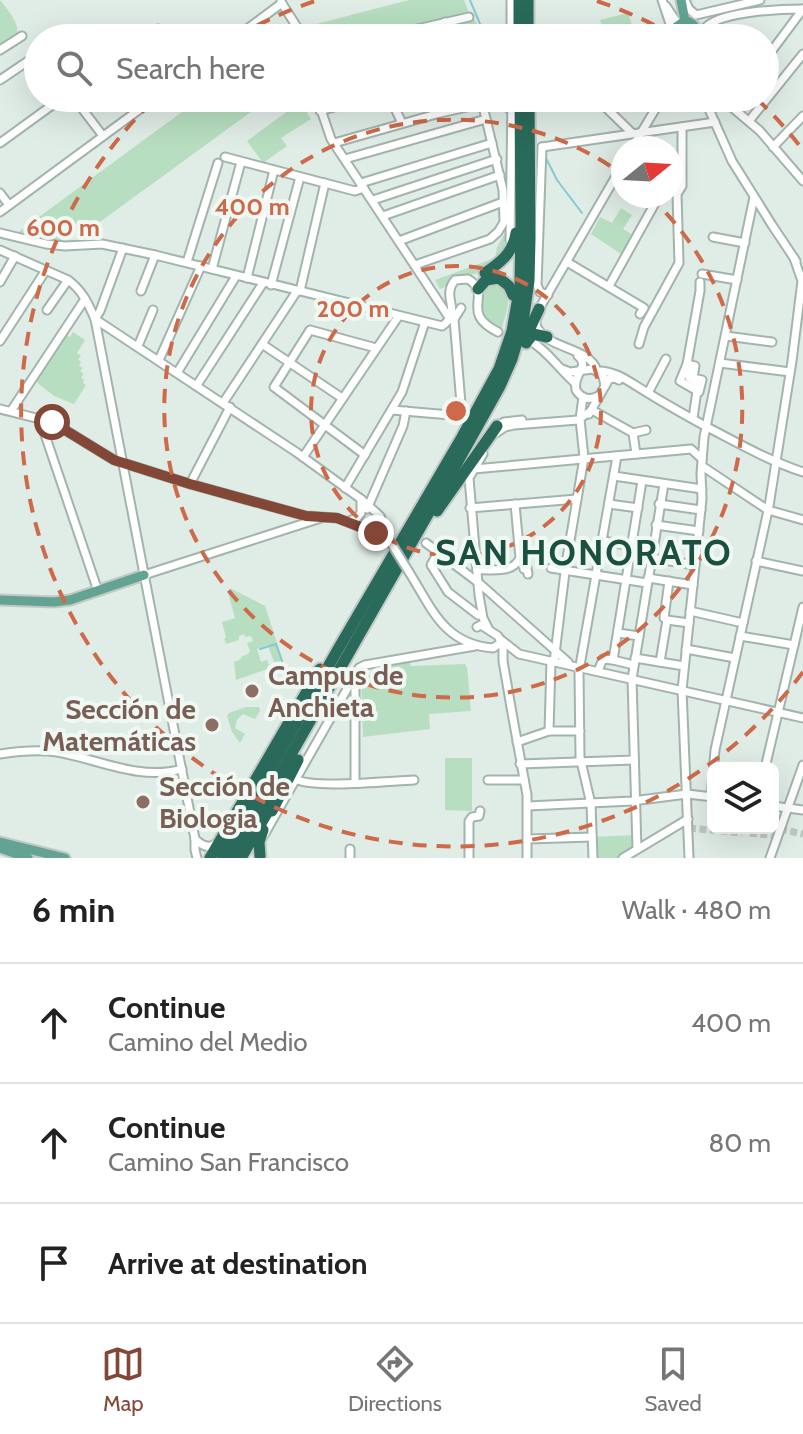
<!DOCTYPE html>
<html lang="en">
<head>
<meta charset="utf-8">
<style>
  body { margin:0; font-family:Cabin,sans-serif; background:#f2f2f2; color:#222 }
  .controls { position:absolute; right:24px; bottom:24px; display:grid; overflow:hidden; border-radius:12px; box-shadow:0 8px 32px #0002 }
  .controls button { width:72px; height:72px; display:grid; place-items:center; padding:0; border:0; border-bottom:2px solid #e0e0e0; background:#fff; color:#222; font:40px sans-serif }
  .compass { position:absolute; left:611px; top:136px; width:72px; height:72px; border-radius:50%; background:#fff; box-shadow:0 8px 32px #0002; rotate:72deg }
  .stop { position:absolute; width:24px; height:24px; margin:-18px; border:6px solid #834737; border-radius:50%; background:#fff }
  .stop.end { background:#834737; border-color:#fff; box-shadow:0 2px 8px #0008 }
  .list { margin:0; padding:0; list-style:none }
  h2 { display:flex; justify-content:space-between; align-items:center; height:104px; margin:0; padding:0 32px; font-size:34px }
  h2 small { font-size:26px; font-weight:400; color:#767676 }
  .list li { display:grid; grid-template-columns:52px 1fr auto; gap:24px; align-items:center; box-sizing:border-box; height:120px; padding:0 32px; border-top:2px solid #e0e0e0 }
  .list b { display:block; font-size:30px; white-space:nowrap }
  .list p { margin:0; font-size:26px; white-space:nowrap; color:#767676 }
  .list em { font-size:26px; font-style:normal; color:#767676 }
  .icon { flex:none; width:44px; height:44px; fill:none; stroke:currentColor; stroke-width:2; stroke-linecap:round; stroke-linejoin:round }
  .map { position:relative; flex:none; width:803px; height:858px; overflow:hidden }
  .search { position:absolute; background:#fff; box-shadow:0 8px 32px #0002; left:24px; right:24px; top:24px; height:88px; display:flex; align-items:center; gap:20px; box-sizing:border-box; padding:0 28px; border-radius:44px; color:#767676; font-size:30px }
  .sheet { height:464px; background:#fff }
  nav { display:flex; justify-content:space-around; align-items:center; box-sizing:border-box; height:112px; border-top:2px solid #e0e0e0; background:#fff; font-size:22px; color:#767676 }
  nav a { display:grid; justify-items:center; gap:4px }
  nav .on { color:#834737 }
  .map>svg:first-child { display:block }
</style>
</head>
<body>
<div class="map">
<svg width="803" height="858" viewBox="0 0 803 858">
  <rect width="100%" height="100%" fill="#e0ece6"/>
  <!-- green -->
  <g fill="#b7dec0">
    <path d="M0,0C6,8 22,25 16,36C14,40 4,45 0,47Z"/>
    <path d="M409,0H464L469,13L357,38H313L305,27Z"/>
    <path d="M628,13L635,33L620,38H607L600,20Z"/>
    <path d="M474,19L484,38H456L451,26L452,24Z"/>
    <path d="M201,98H270L82,235L75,230L59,241L17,233Z"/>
    <path d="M300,102L311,119L281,138L287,146L263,163L247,141Z"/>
    <path d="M649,198L655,201L624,256L591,234L600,217L612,223L621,208L632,215L623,229L633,235L650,206L646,203Z"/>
    <path d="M508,228L505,246L496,259L476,274L455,276L443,288L440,289L435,280L495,258L497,247Z"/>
    <path d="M491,285C518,285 506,312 502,328L489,324L481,312L484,290Z"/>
    <path d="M73,332L85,340L77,353L81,356L78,359L81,362L79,366L83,368L80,371L84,374L81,377L84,380L83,383L86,385L74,404L54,396L35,381L66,335L70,337Z"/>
    <path d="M230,588L265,606L283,661L274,662L268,645L257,649L261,662L267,660L270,668L236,680L234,662L241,659V657L248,654L250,651L247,643L253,641L251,636L245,637L244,634L239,636V640L226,644L225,640L223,641L226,637L222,622L235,618L228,593L231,592Z"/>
    <path d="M409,660L411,666L465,664L467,667L471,711L429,714L430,729L363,737L361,675L389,674L390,662Z"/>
    <path d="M246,707H259L260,711L255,719L243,714L237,720L235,728L245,734L240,743L232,732L227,716L229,713Z"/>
    <path d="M445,758H472V811L445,810Z"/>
    <path d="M636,835L637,849L623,858H593L592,837Z"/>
  </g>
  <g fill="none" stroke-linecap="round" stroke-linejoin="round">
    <!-- stream -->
    <g stroke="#84cad4" stroke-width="2">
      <path d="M470,0L486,38"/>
      <path d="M496,103L509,115"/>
      <path d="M545,156L557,180L582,213"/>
      <path d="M260,649L276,644L282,661"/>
    </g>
    <!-- minor-tunnel -->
    <g stroke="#bac9c2" stroke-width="7" stroke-dasharray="7 3.5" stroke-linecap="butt">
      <path d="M689,828L742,833"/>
      <path d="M780,829L803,834"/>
      <path d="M750,833L777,836"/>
    </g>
    <defs>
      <g id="minor">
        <path d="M511,0V38"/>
        <path d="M662,0L670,24L675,32"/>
        <path d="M685,0L689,9L696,15L760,0"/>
        <path d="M281,2L304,38"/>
        <path d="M666,6L678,24"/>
        <path d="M445,22L453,38"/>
        <path d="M145,38L158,29L165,38"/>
        <path d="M235,38L282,3"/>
        <path d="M378,38L469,17"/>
        <path d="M700,38C702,33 703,30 706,27C723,11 781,9 803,9"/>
        <path d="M0,50L22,36"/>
        <path d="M765,60L803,9"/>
        <path d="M0,80L37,55"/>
        <path d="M74,98L103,136"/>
        <path d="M317,98L331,139L450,319"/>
        <path d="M390,98L402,123"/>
        <path d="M432,98L440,113"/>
        <path d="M596,98L632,133"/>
        <path d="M704,98L732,161L772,225L796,261"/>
        <path d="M721,98L760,131L803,181"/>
        <path d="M320,111L366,98"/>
        <path d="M749,121L803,54"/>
        <path d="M0,143L62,98"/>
        <path d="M334,143L440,113L508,98"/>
        <path d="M542,147L715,122"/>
        <path d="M542,147L537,285L540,292L548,295"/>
        <path d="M773,147L803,116"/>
        <path d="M632,148L662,98"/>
        <path d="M225,157L355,191L364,188"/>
        <path d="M345,159L486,119"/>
        <path d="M361,183L492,143"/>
        <path d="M0,193L9,205"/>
        <path d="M373,200L497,159"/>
        <path d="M0,212L155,98"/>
        <path d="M383,216L500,175"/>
        <path d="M0,233L46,244L65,246L102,244L155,255L442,326C464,311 440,298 455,280L468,279C494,295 458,312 498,332"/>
        <path d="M713,237L745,243"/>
        <path d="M510,240L512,98"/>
        <path d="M399,241L503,202"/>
        <path d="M0,250L68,280C82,290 88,303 95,319L195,839V850L197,858"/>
        <path d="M187,262L218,163"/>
        <path d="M567,262L644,308L640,314"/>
        <path d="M415,265L490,239L498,232L504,222L503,190L481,98"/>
        <path d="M212,269L241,162"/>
        <path d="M702,274L737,280"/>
        <path d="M247,278L274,170"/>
        <path d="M0,282L15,256"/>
        <path d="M271,285L300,177"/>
        <path d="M609,286L659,196"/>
        <path d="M141,291L155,255"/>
        <path d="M300,291L325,183"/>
        <path d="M47,310L68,280"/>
        <path d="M95,319L296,452L361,499L380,516L388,537"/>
        <path d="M95,319L100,311L123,248"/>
        <path d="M726,336L772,342"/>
        <path d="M529,340C548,351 559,369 575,383"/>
        <path d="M0,341L46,270"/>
        <path d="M262,344L342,398"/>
        <path d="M639,344L644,327L679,263L677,194L682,186V127"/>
        <path d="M138,346L153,310"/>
        <path d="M578,356C591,366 572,374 576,390C581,398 589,401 598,396"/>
        <path d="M159,360L201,266"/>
        <path d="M720,363L790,372"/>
        <path d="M687,364L695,366L693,378L702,380L699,392L680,381Z"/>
        <path d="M562,369L570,372L593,369L603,376L605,386"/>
        <path d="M597,371C589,346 548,350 537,327C534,321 538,314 539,309L623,164"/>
        <path d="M597,371C616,370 632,384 648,393C667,405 687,416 707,427C738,443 769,461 803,472"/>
        <path d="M177,373L236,276"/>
        <path d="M197,385L263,283"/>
        <path d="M648,393L666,359"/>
        <path d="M223,403L297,291"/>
        <path d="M0,409L52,422L114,460L190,484L306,516L337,518L388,538"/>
        <path d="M392,410L462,416L454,319L461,308"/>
        <path d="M592,410L633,433L646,430"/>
        <path d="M11,411L85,299"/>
        <path d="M589,414L609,379L615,378L619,380"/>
        <path d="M39,417L98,591"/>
        <path d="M693,418L698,384L689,378L687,364L700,291V282"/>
        <path d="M497,426L504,422L522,420"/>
        <path d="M496,433L505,427L514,425L578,420L592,410"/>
        <path d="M633,433L636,454"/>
        <path d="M483,454L469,478L479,595L483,618L488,628"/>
        <path d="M365,455L274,387L310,330L376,348"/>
        <path d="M303,457L398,317"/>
        <path d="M702,466L768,510L803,520"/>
        <path d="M474,469L691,449L702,459"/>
        <path d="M614,476L702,489"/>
        <path d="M190,484L230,407"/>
        <path d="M345,488L402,392L425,322"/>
        <path d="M609,504L638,508"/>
        <path d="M659,504L701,510"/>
        <path d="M470,508L577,499"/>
        <path d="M367,509L403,426L406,411"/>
        <path d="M349,521L357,518L361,513V499"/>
        <path d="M656,525L699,531"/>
        <path d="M603,541L632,546"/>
        <path d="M426,543L479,583L568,662"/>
        <path d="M438,553L431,565L448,592L478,615"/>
        <path d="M651,558L695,565"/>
        <path d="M756,561L803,571"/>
        <path d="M524,562V569L526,563L528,574"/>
        <path d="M551,568L647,583"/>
        <path d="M477,570C494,569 512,574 520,558L515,504"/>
        <path d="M409,572C432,609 444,644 493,648L502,642"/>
        <path d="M144,575L321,518"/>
        <path d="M648,578L693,585"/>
        <path d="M690,611L743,623"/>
        <path d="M667,620L689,623"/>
        <path d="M477,627L481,625L498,636L503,646V661L512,713L527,795V858"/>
        <path d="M618,633L639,636"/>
        <path d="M740,636L794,645"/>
        <path d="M500,639L519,654L803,718"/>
        <path d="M686,649L735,658"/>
        <path d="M635,658L684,666"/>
        <path d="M613,660L634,665"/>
        <path d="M554,662L566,564L584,458L580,419L583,397"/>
        <path d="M660,662L667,620L664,618L669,581"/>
        <path d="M598,671L603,659L613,660L642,481"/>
        <path d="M549,731L551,661"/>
        <path d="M517,742L549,731H580"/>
        <path d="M0,754C19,751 38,749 57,752C98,759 139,781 182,769"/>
        <path d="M520,764L634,760"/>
        <path d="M765,768L803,607"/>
        <path d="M295,779C314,789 389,781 414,780"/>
        <path d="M488,780H524"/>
        <path d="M355,783V679"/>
        <path d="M711,797L715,750L769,506L792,361L802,281L794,258"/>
        <path d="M528,806L632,801L687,794L713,797"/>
        <path d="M773,806L803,810"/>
        <path d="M264,835L359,668L365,665L475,646"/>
        <path d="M195,839C201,845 209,850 217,843"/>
        <path d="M528,839L592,837"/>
        <path d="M350,849V858"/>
        <path d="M637,849L632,679L664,484"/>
        <path d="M469,858V821L472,817L479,816L480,811"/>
        <path d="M593,858L591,804L580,757L579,671L617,456"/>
        <path d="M623,858L688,819"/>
        <path d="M689,858L682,690L702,499L701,473L704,437L754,197"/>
        <path d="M770,858L803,765"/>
      </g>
      <g id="major">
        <path d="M681,0L685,21"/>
        <path d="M677,38L676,27L685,21C695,22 697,30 699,38"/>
        <path d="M0,600L54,602L70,600L144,575"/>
        <path d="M0,842L65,858"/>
        <path d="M0,848L28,858"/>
      </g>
      <g id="highway">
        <path d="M519,0V38"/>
        <path d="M528,0V38"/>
        <path d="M485,273C501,262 513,253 516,233"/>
        <path d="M478,289L486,280L499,278L509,286L513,295"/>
        <path d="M525,339L539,309"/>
        <path d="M526,343L533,334L547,337"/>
        <path d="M437,511L497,426"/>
        <path d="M272,811L298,760"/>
        <path d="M222,855L337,651L462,437L499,369L512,331L520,286L521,224L520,98"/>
        <path d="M260,856L259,842L263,830"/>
        <path d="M210,858L320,669"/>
        <path d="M232,858L456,465L500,386L512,359L523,322L529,281L530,239L529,98"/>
        <path d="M241,858L273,803"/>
      </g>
    </defs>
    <!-- minor casing -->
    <use href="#minor" stroke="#a3b4ad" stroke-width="11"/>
    <!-- major casing -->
    <use href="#major" stroke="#c1c9c6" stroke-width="13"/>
    <!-- highway casing -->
    <use href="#highway" stroke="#c1c9c6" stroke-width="15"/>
    <!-- minor -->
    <use href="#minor" stroke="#fff" stroke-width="7"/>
    <!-- major -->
    <use href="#major" stroke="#62a491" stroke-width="9"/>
    <!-- highway -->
    <use href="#highway" stroke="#2a6a5b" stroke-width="11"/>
    <defs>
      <path id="minor-bridge" d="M388,538L409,572"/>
    </defs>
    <!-- minor-bridge casing -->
    <use href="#minor-bridge" stroke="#a3b4ad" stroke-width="11" stroke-linecap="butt"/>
    <!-- minor-bridge -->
    <use href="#minor-bridge" stroke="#fff" stroke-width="7"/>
  </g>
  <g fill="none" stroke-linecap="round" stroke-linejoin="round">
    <!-- route -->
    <path stroke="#834737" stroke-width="10" d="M52,422L114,460L190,484L306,516L337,518L376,533"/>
  </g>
  <!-- distance rings -->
  <g fill="none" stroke="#ce694a" stroke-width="4" stroke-dasharray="14 10">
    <circle cx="456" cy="411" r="145"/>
    <path d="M649 196A289 289 0 1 1 622 174"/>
    <path d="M803 672A434 434 0 1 1 155 99M236 37A434 434 0 0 1 315 1M597 1A434 434 0 0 1 676 37M757 99A434 434 0 0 1 803 150"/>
  </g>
  <!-- markers -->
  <g fill="#8d6e63" stroke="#f0f8f4" stroke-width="3">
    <circle cx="252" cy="691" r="8"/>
    <circle cx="212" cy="725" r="8"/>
    <circle cx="143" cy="802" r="8"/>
  </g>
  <g text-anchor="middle" stroke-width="8" stroke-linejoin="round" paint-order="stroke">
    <!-- education labels -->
    <g font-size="28" font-weight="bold" fill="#785e54" stroke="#f0f8f4" text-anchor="start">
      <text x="268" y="685">Campus de<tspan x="268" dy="32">Anchieta</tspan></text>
      <text x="196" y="719" text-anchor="end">Sección de<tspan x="196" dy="32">Matemáticas</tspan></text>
      <text x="159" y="796">Sección de<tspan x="159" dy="32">Biologia</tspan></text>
    </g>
    <!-- district labels -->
    <g font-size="36" font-weight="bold" letter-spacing="2" fill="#1b5041" stroke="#f0f8f4">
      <text x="584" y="565">SAN HONORATO</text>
    </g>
  </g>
  <circle cx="456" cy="411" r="12" fill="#ce694a" stroke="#f0f8f4" stroke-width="4"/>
  <g font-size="24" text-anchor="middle" font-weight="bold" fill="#ce694a" stroke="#f0f8f4" stroke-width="8" stroke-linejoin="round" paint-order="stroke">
    <text x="252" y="215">400 m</text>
    <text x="63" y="236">600 m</text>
    <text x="353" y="317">200 m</text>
  </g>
</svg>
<div class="controls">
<button><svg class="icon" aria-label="layers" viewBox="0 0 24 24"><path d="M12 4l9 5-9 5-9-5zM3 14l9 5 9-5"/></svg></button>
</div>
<svg class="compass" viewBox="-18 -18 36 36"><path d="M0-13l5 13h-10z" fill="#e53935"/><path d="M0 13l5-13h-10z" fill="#767676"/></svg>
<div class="stop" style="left:52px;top:422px"></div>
<div class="stop end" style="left:376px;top:533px"></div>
<div class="search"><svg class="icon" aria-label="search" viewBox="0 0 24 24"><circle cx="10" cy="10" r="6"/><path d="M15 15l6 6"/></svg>Search here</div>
</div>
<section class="sheet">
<h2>6 min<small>Walk · 480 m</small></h2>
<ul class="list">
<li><svg class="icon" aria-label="ahead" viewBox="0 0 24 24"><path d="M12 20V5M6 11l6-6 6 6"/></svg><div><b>Continue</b><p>Camino del Medio</p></div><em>400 m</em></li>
<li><svg class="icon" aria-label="ahead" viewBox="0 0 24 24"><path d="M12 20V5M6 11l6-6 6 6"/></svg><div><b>Continue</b><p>Camino San Francisco</p></div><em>80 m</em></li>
<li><svg class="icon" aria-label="arrive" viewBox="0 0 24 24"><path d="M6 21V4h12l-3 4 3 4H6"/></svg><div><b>Arrive at destination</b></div></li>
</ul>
</section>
<nav>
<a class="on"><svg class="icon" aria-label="map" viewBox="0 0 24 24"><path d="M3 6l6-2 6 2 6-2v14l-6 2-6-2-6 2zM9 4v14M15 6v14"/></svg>Map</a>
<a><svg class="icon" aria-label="directions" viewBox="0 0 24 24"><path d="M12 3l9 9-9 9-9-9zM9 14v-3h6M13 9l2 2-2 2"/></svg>Directions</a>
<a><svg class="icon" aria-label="saved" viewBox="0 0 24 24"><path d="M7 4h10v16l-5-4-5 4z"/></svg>Saved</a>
</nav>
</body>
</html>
